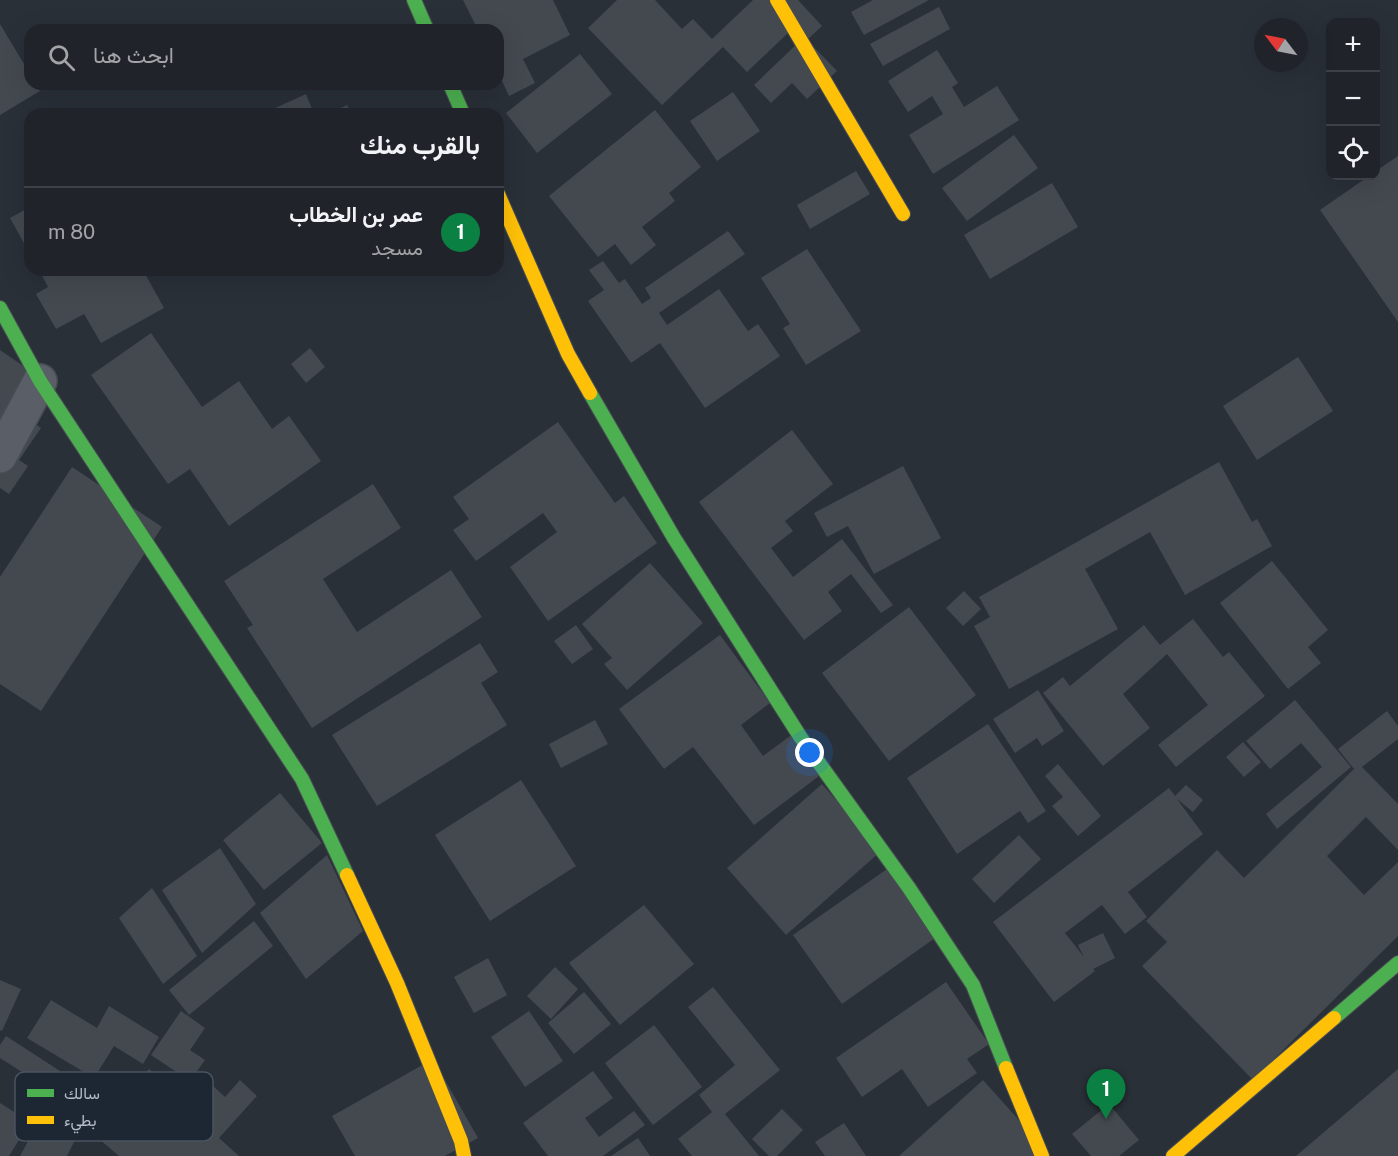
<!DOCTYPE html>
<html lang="ar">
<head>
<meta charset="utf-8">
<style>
  body { margin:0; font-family:"Public Sans",Vazirmatn,sans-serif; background:#282c32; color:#f1f3f6; direction:rtl }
  .controls { position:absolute; right:18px; top:18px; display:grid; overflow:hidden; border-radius:12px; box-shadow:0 6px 24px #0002 }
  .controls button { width:54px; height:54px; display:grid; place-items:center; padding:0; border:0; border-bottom:2px solid #3d4147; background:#20242a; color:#f1f3f6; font:30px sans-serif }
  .compass { position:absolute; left:1254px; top:18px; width:54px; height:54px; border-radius:50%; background:#20242a; box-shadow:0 6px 24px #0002; rotate:302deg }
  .you { position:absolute; left:810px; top:753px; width:21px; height:21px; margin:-15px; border:4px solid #fff; border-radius:50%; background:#1a73e8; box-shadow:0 0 0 9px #1a73e833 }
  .badge { display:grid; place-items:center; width:39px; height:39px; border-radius:50%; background:#0b8043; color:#fff; font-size:20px; font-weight:700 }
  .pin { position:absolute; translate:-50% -50px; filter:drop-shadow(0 2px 3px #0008) }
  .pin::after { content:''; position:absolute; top:32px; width:21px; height:18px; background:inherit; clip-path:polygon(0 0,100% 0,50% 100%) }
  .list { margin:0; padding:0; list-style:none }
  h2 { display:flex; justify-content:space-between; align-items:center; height:78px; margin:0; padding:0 24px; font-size:26px }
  h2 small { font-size:20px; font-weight:400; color:#a2a4a8 }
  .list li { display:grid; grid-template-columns:39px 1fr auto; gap:18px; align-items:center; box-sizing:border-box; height:90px; padding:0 24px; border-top:2px solid #3d4147 }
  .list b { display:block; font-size:22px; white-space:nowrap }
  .list p { margin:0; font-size:20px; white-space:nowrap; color:#a2a4a8 }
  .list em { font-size:20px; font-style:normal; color:#a2a4a8 }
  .icon { flex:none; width:33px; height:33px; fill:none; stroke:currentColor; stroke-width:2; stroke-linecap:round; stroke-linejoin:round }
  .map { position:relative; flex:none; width:1398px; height:1156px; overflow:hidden; direction:ltr }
  .search { position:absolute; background:#20242a; box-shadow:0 6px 24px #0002; left:24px; top:24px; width:480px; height:66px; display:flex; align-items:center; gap:15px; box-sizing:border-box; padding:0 21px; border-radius:18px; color:#a2a4a8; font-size:22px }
  .panel { position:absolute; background:#20242a; box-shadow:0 6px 24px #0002; left:24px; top:108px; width:480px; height:168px; border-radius:18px; direction:rtl }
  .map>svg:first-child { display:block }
</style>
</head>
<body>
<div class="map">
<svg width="1398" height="1156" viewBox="0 0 1398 1156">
  <rect width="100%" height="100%" fill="#2a3038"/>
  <!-- building -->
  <g fill="#444950">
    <path d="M463,0H553L570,35L523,59L535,83L509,96L498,72V30H478Z"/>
    <path d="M617,0H655L682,29L693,19L712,39L753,0H798L822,26L807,40L837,71L807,99L792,83L771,103L754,85L799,42L789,32L747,72L723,47L662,105L588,28Z"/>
    <path d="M873,0H929L864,35L851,12Z"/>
    <path d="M939,7L950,29L883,66L870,44Z"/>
    <path d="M0,24L30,74V84H36L40,91L0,115Z"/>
    <path d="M937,50L958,83L952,87L964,107L997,86L1019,120L933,174L909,135L943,114L932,96L908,112L888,81Z"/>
    <path d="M580,54L612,94L537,153L506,113Z"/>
    <path d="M733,92L760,131L717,161L690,121Z"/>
    <path d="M306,94L314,114H262Z"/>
    <path d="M347,105L352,114H329Z"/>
    <path d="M655,110L701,167L669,193L675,201L642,227L656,245L631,265L615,244L598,257L549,196Z"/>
    <path d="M1014,135L1038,168L967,221L942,188Z"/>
    <path d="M1398,156V322L1320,210L1369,176H1376V171Z"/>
    <path d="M856,171L870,194L810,229L797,205Z"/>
    <path d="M1052,183L1078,227L990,279L964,235Z"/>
    <path d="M30,207V254L10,218Z"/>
    <path d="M728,231L745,254L659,313L667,325L719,289L748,331L758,324L780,356L705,408L660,343L631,363L588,301L604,290L589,270L603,261L619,283L625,279L642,304L651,298L645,288Z"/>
    <path d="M807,249L861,331L806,365L783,328L790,324L761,278Z"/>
    <path d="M39,270H143L164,308L101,343L84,314L56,329L36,294L48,287Z"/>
    <path d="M151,333L202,407L239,381L272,429L289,416L321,461L229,526L190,469L168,484L91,375Z"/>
    <path d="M310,348L325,367L306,383L291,364Z"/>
    <path d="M0,350L41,378L18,412L41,428L19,460L28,466L9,494L0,488Z"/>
    <path d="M1298,357L1333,411L1257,460L1223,406Z"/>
    <path d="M558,422L615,503L624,496L657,543L548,621L510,567L557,532L543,513L476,561L453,530L469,519L453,497Z"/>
    <path d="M792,430L833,484L785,521L793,531L771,548L793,577L842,539L893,605L881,613L851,574L828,592L842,611L804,640L699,502Z"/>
    <path d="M1219,462L1252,522L1257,519L1272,546L1185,595L1150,532L1085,569L1118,629L1009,689L974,626L990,617L979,597Z"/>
    <path d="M903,466L941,538L874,574L848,526L827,537L814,513Z"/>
    <path d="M72,467L162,527L41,711L0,684V577Z"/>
    <path d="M373,484L401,528L323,579L357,632L451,570L482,617L312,728L247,628L253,625L224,581Z"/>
    <path d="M1272,561L1328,630L1308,647L1321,663L1288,689L1220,603Z"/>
    <path d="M650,563L703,623L627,690L604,664L612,658L582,624Z"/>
    <path d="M964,591L981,609L963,626L946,608Z"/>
    <path d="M909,607L976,695L889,761L822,673Z"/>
    <path d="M1193,619L1223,657L1229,652L1265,696L1176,767L1158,745L1208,705L1167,654L1123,694L1150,728L1103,766L1043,693L1063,677L1070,686L1144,625L1160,645Z"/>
    <path d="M576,625L593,649L572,664L554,641Z"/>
    <path d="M720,635L770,703L741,725L763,756L794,733L823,773L754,825L693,747L664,769L619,709Z"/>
    <path d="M480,643L498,672L481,683L507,725L377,806L332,735Z"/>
    <path d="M1038,690L1064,731L1042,746L1037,738L1015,753L993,719Z"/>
    <path d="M1295,700L1351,767L1277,829L1266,814L1322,767L1301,743L1270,769L1246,741Z"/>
    <path d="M1387,711L1398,726V739L1362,767L1398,804V850L1366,817L1327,856L1364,895L1398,862V936L1253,1080L1142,966L1167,942L1146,921L1217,850L1244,878L1354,769L1338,749Z"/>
    <path d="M595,720L608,744L561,768L549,744Z"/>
    <path d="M988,724L1046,811L1028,823L1020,811L957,854L907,778Z"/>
    <path d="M1243,742L1261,762L1244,777L1226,757Z"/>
    <path d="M1058,764L1101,816L1078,836L1052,806L1063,797L1045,776Z"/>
    <path d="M521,780L576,866L490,921L435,835Z"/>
    <path d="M822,784L881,851L786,935L727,868Z"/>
    <path d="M1186,785L1203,800L1193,812L1177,799L1203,834L1128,892L1147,917L1125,934L1102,905L1065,933L1084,957L1078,945L1103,933L1115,958L1093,969L1095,971L1054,1002L993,922L1169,788L1175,796Z"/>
    <path d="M280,793L322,843L264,890L223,840Z"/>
    <path d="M1019,835L1041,859L994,903L972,879Z"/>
    <path d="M220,848L256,904L202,953L162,890Z"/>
    <path d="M327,855L363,931L306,979L260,913Z"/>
    <path d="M887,869L935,938L842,1004L793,935Z"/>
    <path d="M152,888L197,956L163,984L119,918Z"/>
    <path d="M644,905L694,964L620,1025L569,963Z"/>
    <path d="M254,921L273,946L189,1015L169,990Z"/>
    <path d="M488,958L507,995L474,1013L454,977Z"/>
    <path d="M555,967L578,989L551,1019L527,996Z"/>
    <path d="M0,980L21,989L2,1031L0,1030Z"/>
    <path d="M946,982L989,1044L967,1059L977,1073L928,1107L902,1069L862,1097L836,1058Z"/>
    <path d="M713,987L780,1070L725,1114L759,1156H692L678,1139L712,1112L699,1095L735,1065L688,1007Z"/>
    <path d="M584,992L611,1024L574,1054L548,1023Z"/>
    <path d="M51,1000L97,1028L109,1006L159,1037L143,1064L114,1046L94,1078L27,1038Z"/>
    <path d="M181,1011L205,1028L190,1050L205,1060L190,1081L151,1055Z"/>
    <path d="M529,1011L563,1061L525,1087L491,1037Z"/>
    <path d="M654,1025L702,1087L653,1125L605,1063Z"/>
    <path d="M6,1036L60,1071L33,1113L17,1103L33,1079L0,1058V1045Z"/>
    <path d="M433,1059L478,1138L445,1156H355L332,1116Z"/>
    <path d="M149,1069L179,1096L199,1073L225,1097L240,1080L257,1096L219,1138L239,1156H119L92,1133Z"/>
    <path d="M1398,1069V1156H1296Z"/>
    <path d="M593,1071L613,1098L585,1118L599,1137L634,1111L645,1125L603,1156H548L523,1123Z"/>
    <path d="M983,1080L1051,1156H899Z"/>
    <path d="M0,1103L30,1122L9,1156H0Z"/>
    <path d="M1109,1104L1139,1140L1119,1156H1091L1072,1134Z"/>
    <path d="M782,1109L803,1130L777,1156H769L752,1139Z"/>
    <path d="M39,1121L75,1140L67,1156H20Z"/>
    <path d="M844,1123L866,1156H825L815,1142Z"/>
    <path d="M638,1138L650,1156H611Z"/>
  </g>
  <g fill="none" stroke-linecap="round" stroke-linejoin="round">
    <defs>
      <path id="street" d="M0,456L40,381"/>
      <g id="fast">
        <path d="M414,0L427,30"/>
        <path d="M450,84L463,114"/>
        <path d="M0,308L40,381L302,779L347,875"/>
        <path d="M590,393L674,538L801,738L909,888L973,985L1006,1068"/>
        <path d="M1334,1018L1398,963"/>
      </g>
      <g id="slow">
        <path d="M777,0L903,214"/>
        <path d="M498,194L568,354L590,393"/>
        <path d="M347,875L397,983L461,1141L464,1156"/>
        <path d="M1006,1068L1042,1156"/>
        <path d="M1173,1156L1334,1018"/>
      </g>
    </defs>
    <!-- street casing -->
    <use href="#street" stroke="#484c53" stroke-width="36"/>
    <!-- fast casing -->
    <use href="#fast" stroke="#484c53" stroke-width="16"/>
    <!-- slow casing -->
    <use href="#slow" stroke="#484c53" stroke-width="16"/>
    <!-- street -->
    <use href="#street" stroke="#5a5e66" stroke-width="33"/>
    <!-- fast -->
    <use href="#fast" stroke="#4caf50" stroke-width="14"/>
    <!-- slow -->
    <use href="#slow" stroke="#ffc107" stroke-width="14"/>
  </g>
  <!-- legend -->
  <rect x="15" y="1072" width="198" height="69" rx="9" fill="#1d2633" stroke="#4a5360" stroke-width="1.5"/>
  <rect x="27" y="1089" width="27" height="8" fill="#4caf50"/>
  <rect x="27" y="1116" width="27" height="8" fill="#ffc107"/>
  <g font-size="16" fill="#b4bcc9">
    <text x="64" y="1099">سالك</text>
    <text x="64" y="1126">بطيء</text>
  </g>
</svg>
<div class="controls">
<button>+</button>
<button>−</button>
<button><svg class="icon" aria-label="locate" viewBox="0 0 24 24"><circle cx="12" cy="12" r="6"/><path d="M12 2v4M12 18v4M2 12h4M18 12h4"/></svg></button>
</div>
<svg class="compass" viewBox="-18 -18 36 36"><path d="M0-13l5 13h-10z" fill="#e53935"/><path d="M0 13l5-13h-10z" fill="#a2a4a8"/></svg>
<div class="you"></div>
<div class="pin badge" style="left:1106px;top:1119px">1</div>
<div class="search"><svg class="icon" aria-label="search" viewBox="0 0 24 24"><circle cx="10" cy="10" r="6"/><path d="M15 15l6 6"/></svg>ابحث هنا</div>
<section class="panel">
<h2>بالقرب منك<small></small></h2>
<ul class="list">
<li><span class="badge">1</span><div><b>عمر بن الخطاب</b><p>مسجد</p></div><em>80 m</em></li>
</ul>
</section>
</div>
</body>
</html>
